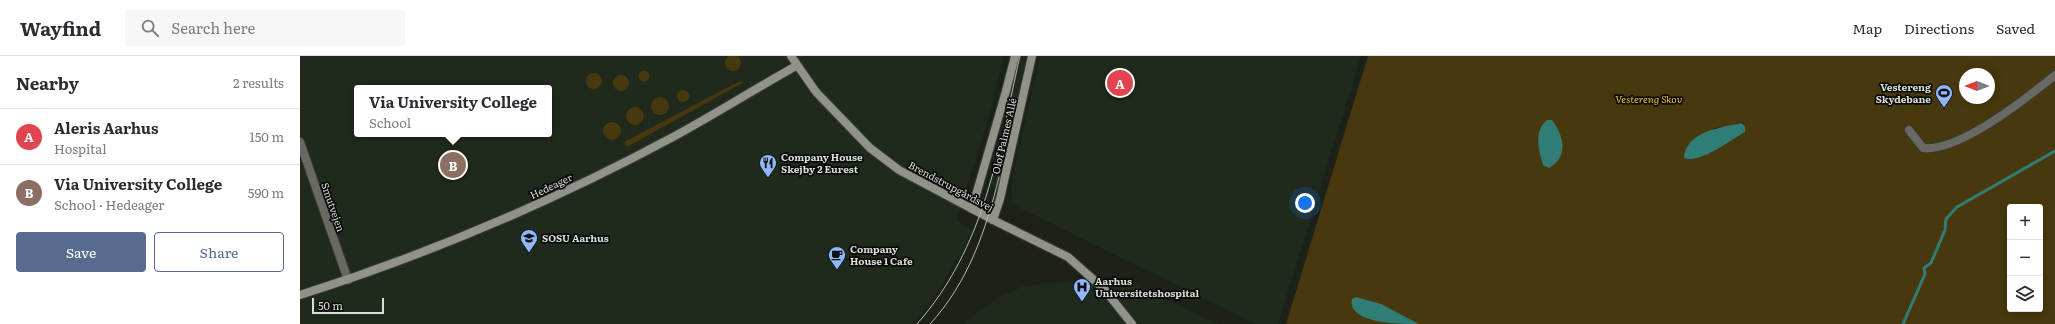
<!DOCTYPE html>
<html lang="en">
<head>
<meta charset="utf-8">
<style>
  body { margin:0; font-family:Literata,serif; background:#f7f7f7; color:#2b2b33 }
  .controls { position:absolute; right:12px; bottom:12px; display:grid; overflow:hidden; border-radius:4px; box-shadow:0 2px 10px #0003 }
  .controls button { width:36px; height:36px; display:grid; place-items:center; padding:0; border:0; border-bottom:1px solid #e1e1e2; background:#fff; color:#2b2b33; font:20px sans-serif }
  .compass { position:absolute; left:1659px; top:12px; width:36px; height:36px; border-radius:50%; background:#fff; box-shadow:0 2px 10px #0003; rotate:270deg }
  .scale { position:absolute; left:12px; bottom:10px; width:72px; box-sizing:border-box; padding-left:4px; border:2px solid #d9ded8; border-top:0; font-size:11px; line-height:14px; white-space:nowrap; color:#d9ded8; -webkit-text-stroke:3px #080b07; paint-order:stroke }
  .you { position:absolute; left:1005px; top:147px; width:14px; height:14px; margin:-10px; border:3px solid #fff; border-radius:50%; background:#1a73e8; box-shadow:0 0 0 6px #1a73e833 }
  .badge { display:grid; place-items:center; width:26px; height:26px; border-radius:50%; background:#586a8e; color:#fff; font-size:13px; font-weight:700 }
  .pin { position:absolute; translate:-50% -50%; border:2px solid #fff; box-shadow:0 1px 4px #0006 }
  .popup { position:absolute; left:54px; top:29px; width:198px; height:52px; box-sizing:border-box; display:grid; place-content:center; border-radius:4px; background:#fff; filter:drop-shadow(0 1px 3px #0005); font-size:13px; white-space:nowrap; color:#7c7c81 }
  .popup b { font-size:15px; color:#2b2b33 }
  .popup::after { content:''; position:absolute; left:50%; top:100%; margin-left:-8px; border:8px solid transparent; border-top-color:#fff }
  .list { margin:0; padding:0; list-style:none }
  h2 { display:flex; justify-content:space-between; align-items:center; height:52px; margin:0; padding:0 16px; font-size:17px }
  h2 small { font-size:13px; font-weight:400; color:#7c7c81 }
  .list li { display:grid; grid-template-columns:26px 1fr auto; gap:12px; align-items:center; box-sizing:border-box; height:56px; padding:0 16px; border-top:1px solid #e1e1e2 }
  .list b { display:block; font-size:15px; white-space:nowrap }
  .list p { margin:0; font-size:13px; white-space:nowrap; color:#7c7c81 }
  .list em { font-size:13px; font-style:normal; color:#7c7c81 }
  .actions { display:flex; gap:8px; padding:12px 16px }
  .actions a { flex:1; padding:9px 0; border:1px solid #586a8e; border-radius:4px; text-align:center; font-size:14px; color:#586a8e }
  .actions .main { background:#586a8e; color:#fff }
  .icon { flex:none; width:22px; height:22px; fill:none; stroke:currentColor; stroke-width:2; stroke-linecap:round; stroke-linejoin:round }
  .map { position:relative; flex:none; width:1755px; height:268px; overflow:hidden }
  header { display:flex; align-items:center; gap:24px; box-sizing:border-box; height:56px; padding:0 20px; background:#fff; border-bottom:1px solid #e1e1e2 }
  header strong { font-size:19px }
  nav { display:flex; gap:22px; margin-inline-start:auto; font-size:14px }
  .search { width:280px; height:36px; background:#f7f7f7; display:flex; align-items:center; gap:10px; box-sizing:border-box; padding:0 14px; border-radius:4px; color:#7c7c81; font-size:15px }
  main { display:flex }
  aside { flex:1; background:#fff }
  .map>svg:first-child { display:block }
</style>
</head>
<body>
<header>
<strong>Wayfind</strong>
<div class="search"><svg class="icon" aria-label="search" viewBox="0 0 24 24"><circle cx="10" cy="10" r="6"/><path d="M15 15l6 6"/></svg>Search here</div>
<nav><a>Map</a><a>Directions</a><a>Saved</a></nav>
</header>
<main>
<aside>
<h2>Nearby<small>2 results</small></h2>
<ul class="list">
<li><span class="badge" style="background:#e0444e">A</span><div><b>Aleris Aarhus</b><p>Hospital</p></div><em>150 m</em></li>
<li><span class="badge" style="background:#8d6e63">B</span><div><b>Via University College</b><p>School · Hedeager</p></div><em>590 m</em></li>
</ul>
<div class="actions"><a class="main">Save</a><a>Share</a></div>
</aside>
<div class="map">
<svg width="1755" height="268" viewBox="0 0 1755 268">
  <rect width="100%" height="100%" fill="#1c2219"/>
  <!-- built -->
  <g fill="#202a1c" fill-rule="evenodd">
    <path d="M0,0H704L690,57L656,165L670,172L671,176L659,200L633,243L612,268H0ZM57,32H249V78H57Z"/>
    <path d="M718,0H729L699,132L689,128Z"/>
    <path d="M740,0H1061L978,268H956L712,148L711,130Z"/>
    <path d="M811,225L832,228L919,268H662L700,240L722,231L744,227Z"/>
  </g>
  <!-- green -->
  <g fill="#48380d" fill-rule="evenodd">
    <circle cx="433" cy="7" r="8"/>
    <path d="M1068,0H1755V268H986ZM1665,18H1689V42H1665ZM1247,64H1252L1240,97L1239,74ZM1442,66L1445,70V76L1401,101L1414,72L1427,71ZM1710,151H1740V253H1710Z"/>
    <circle cx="344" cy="20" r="5.5"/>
    <circle cx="294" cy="25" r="8"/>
    <circle cx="321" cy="27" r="8"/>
    <path d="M438,26H444L327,91L324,86Z"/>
    <circle cx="383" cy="40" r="6"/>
    <circle cx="360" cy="50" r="9"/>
    <circle cx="335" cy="60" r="9"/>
    <circle cx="312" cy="75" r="9"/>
  </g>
  <!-- water -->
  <g fill="#307d75">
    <path d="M1247,64H1252C1264,80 1269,101 1249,112L1243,109C1239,94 1233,75 1247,64Z"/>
    <path d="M1441,67L1445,70V76C1430,84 1401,108 1384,102C1386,75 1420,72 1441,67Z"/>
    <path d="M1056,241L1081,248L1119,268C1100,268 1047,268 1052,243Z"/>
  </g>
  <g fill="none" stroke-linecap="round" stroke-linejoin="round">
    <!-- stream -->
    <path stroke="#307d75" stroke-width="3" d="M1603,268L1625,218L1624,212L1631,207L1645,174L1646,163L1657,151L1755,95"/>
    <defs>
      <g id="street">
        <path d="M1609,74L1623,92C1659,96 1727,42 1755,19"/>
        <path d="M0,86L48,224"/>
      </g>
      <g id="secondary">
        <path d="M491,0L516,36L570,92L599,114L693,164L768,201L804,233L832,268"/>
        <path d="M672,153L706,35L715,0"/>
        <path d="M693,164L700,143L732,0"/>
        <path d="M0,239C129,198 254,145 373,81C415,58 455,33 496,10"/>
      </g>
    </defs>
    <!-- street casing -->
    <use href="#street" stroke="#363c34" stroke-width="10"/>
    <!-- secondary casing -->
    <use href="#secondary" stroke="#363c34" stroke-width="10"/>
    <!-- street -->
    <use href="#street" stroke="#686963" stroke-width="8"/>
    <!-- secondary -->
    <use href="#secondary" stroke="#919289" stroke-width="8"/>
    <!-- tram -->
    <g stroke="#b5bab3" stroke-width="1">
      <path d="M617,268C685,191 698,97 720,0"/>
      <path d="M630,268C668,227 686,174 699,121"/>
    </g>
  </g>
  <!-- icons -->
  <defs>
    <symbol id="stadium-pin" viewBox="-11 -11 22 30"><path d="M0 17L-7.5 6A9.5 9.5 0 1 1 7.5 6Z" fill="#8fb8fd" stroke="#080b07"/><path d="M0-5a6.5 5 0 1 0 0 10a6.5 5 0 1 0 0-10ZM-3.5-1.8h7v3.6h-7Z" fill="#111"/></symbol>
    <symbol id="restaurant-pin" viewBox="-11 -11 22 30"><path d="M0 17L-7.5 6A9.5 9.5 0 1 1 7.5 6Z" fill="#8fb8fd" stroke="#080b07"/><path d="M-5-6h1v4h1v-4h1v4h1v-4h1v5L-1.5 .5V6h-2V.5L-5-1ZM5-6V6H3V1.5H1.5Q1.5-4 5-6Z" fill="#111"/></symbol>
    <symbol id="university-pin" viewBox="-11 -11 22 30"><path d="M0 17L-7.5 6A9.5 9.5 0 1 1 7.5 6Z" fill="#8fb8fd" stroke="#080b07"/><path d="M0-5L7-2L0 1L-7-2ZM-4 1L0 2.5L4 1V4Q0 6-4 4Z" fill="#111"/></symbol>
    <symbol id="cafe-pin" viewBox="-11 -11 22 30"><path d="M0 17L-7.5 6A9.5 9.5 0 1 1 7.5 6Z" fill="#8fb8fd" stroke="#080b07"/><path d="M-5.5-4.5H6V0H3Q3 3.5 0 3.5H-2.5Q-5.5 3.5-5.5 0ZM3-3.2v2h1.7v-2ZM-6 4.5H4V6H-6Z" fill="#111"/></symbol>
    <symbol id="hospital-pin" viewBox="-11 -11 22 30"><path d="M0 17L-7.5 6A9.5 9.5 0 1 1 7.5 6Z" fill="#8fb8fd" stroke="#080b07"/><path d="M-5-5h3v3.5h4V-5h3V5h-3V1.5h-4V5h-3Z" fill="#111"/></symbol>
  </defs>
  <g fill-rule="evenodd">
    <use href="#stadium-pin" x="1634" y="27" width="20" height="27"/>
    <use href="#restaurant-pin" x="458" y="97" width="20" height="27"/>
    <use href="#university-pin" x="219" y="172" width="20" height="27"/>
    <use href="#cafe-pin" x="527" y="189" width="20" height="27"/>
    <use href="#hospital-pin" x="772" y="221" width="20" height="27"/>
  </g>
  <g text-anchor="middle" stroke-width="3.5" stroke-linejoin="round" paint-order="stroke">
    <!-- poi labels -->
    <g font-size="10" font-weight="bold" fill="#d9ded8" stroke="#080b07" text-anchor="start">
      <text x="1631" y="35" text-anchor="end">Vestereng<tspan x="1631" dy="12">Skydebane</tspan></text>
      <text x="481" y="105">Company House<tspan x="481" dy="12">Skejby 2 Eurest</tspan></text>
      <text x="242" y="186">SOSU Aarhus</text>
      <text x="550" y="197">Company<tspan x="550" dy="12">House 1 Cafe</tspan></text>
      <text x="795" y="229">Aarhus<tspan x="795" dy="12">Universitetshospital</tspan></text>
    </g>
    <!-- park labels -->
    <g font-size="10" font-style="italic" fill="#f6c236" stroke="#080b07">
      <text x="1349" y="47">Vestereng Skov</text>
    </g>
    <!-- street labels -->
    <g font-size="10" fill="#d9ded8" stroke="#080b07">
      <text transform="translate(704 80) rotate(-77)" y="4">Olof Palmes Allé</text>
      <text transform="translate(251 130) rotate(-25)" y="4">Hedeager</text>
      <text transform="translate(651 130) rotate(28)" y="4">Brendstrupgårdsvej</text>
      <text transform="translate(33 151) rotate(71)" y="4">Smutvejen</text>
    </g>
  </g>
</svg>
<div class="controls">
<button>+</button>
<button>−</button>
<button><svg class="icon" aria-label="layers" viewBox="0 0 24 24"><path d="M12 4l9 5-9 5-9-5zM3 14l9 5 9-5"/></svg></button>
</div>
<svg class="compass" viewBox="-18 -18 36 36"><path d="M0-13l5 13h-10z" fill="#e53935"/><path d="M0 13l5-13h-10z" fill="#7c7c81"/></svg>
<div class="scale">50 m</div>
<div class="you"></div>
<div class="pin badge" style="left:820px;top:27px;background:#e0444e">A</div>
<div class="pin badge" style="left:153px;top:109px;background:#8d6e63">B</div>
<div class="popup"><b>Via University College</b>School</div>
</div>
</main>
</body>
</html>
